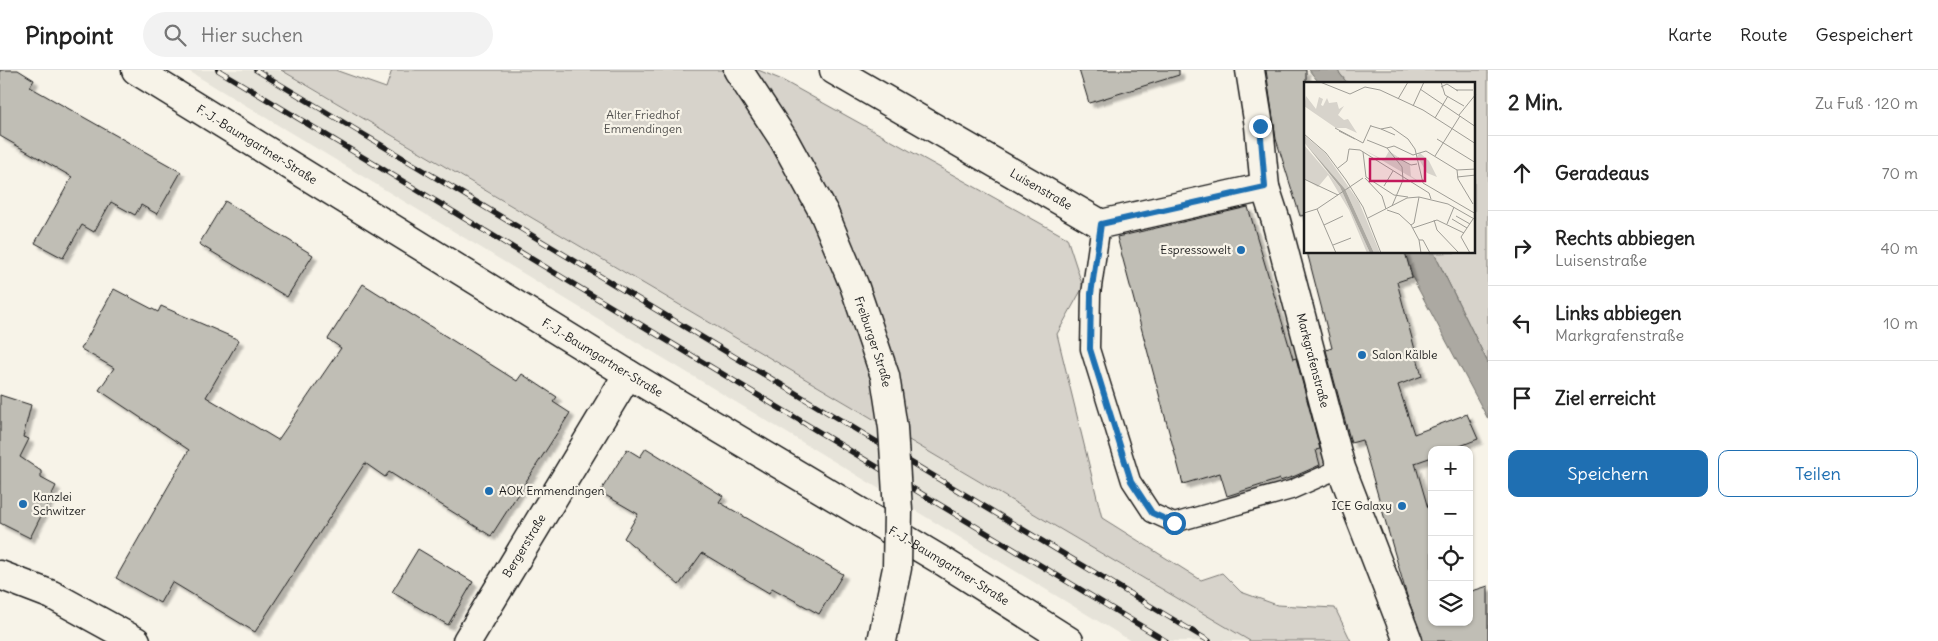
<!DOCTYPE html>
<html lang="de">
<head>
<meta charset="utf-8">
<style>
  body { margin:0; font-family:Delius,sans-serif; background:#f2f2f2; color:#222 }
  .controls { position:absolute; right:15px; bottom:15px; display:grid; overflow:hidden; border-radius:10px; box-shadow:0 1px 4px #0004 }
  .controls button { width:45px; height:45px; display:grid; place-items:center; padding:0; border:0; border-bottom:1px solid #e0e0e0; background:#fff; color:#222; font:25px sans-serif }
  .stop { position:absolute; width:15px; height:15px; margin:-11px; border:4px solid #1f6fb2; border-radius:50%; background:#fff }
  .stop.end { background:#1f6fb2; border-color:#fff; box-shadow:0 1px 5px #0008 }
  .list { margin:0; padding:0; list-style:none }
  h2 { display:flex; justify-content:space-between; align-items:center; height:65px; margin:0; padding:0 20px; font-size:21px }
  h2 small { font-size:16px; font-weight:400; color:#767676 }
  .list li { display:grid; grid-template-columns:32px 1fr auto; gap:15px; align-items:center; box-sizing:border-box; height:75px; padding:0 20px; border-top:1px solid #e0e0e0 }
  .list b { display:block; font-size:19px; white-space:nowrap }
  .list p { margin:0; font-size:16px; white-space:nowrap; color:#767676 }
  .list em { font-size:16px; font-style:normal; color:#767676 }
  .actions { display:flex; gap:10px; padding:15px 20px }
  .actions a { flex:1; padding:11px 0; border:1px solid #1f6fb2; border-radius:10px; text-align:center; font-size:18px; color:#1f6fb2 }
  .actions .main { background:#1f6fb2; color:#fff }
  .icon { flex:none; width:28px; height:28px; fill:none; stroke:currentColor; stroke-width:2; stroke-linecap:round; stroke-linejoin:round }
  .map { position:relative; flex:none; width:1488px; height:571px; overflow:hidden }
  header { display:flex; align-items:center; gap:30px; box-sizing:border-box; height:70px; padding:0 25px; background:#fff; border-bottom:1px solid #e0e0e0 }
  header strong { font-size:24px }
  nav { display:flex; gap:28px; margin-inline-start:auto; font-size:18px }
  .search { width:350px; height:45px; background:#f2f2f2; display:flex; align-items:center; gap:12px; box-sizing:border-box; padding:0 18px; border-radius:28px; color:#767676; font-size:19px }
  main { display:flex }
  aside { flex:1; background:#fff }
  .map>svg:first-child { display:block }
</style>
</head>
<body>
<header>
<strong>Pinpoint</strong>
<div class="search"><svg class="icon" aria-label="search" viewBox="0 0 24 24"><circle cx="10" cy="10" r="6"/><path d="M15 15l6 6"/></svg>Hier suchen</div>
<nav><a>Karte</a><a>Route</a><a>Gespeichert</a></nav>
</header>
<main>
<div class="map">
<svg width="1488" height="571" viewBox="0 0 1488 571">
  <defs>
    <filter id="shadow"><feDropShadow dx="4.5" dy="4.5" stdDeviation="1" flood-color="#0004"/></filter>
  </defs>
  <rect width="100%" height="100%" fill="#f7f3e8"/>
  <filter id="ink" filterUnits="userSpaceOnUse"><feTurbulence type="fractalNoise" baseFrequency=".02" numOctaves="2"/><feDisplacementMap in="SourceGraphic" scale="10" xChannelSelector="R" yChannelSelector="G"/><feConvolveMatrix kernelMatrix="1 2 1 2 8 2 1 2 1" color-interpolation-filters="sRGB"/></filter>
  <g filter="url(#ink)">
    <!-- built -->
    <path fill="#e6e3d9" d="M187,0H279L1249,571H1131Z"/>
    <!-- green -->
    <g fill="#d7d3cb" stroke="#7a7874">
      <path d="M281,0H335L386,18L392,0H758L780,9L1067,168L1083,217L1057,264L1102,448L1201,510L1222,503L1241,522L1277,535L1335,538L1351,571H1250Z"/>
      <path d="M1337,0H1488V293L1434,183L1474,182V14H1348Z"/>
    </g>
    <!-- water -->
    <g fill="#aca9a2" stroke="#72716c">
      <path d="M1309,0H1337L1348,14H1320Z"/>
      <path d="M1405,183H1434L1488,293V349L1412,207Z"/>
    </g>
    <!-- building -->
    <g fill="#c0beb5" stroke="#1c1c1c" filter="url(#shadow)">
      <path d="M0,0H18L34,10L30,17L181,102L157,144L141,135L135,145L111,132L94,162L82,155L63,188L35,173L72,107L0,66Z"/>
      <path d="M1079,0H1179V5L1089,33Z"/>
      <path d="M1266,0H1306V145L1300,146L1276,69Z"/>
      <path d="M225,131L313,185L287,227L199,174Z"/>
      <path d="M1248,137L1293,289L1296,288L1320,379L1316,380L1320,395L1295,406L1280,411V409L1227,426L1220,403L1183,414L1117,167Z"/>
      <path d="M1307,182H1405L1412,207L1397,212L1422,306L1398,315L1414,364L1467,344L1478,369L1450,380H1432V387L1415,393L1432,452V552H1469V522L1488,516V571H1423L1407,526L1362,370L1351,373L1326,280L1332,278Z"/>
      <path d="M363,214L517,311L522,304L557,327L553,332L570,343L491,466L389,402L385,407L365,393L255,562L172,512L160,533L116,508L189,380L99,320L114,298L81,279L114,219L158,242L161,236L239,270L206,327L278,370L341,278L328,269Z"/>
      <path d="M0,325L31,335L23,367L29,369L20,387L41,401V408L56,416L30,468L0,453Z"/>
      <path d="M646,378L723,426L719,432L843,504L819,544L772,518L769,523L702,483L679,515L624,468L638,444L600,422L627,379L640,387Z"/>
      <path d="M418,479L473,512L448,555L392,522Z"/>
    </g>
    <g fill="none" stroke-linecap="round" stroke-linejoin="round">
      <defs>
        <path id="service" d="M1101,154L1091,224L1090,279L1131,411L1152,443L1174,453L1291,420L1341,398"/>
        <g id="minor">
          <path id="s1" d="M136,0L628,304L944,492L1069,571"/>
          <path d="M738,0L784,70L824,143"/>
          <path id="s2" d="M834,0L1101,154L1265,117"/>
          <path id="s3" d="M1250,0L1259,56L1265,117L1276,151L1341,398L1408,571"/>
          <path d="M0,505L52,525L136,571"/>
          <path id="s4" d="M467,571L628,304"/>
        </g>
      </defs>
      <!-- service casing -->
      <use href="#service" stroke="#1c1c1c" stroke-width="21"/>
      <!-- minor casing -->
      <use href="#minor" stroke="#1c1c1c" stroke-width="31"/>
      <!-- service -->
      <use href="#service" stroke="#f7f3e8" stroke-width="18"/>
      <!-- minor -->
      <use href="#minor" stroke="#f7f3e8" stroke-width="28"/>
      <defs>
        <g id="rail">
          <path d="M218,0L1166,571"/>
          <path d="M256,0L1209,571"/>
        </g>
      </defs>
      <!-- rail casing -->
      <use href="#rail" stroke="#1c1c1c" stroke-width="5.5"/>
      <!-- rail -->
      <use href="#rail" stroke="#f7f3e8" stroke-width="4" stroke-dasharray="11" stroke-linecap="butt"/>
      <defs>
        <g id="minor-bridge">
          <path id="s5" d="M824,143L854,215L885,306L893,358L898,441L897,498L882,571"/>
        </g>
      </defs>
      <!-- minor-bridge casing -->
      <use href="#minor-bridge" stroke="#1c1c1c" stroke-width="31" stroke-linecap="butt"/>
      <!-- minor-bridge -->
      <use href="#minor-bridge" stroke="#f7f3e8" stroke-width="28"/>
    </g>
  </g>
  <g fill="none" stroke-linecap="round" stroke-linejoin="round" filter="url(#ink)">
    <!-- route -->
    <path stroke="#1f6fb2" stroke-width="6" d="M1174,453L1152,443L1131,411L1090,279L1091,224L1101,154L1265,117L1260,56"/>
  </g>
  <!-- markers -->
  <g fill="#1f6fb2" stroke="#f7f3e8" stroke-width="2">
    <circle cx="1241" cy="180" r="5"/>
    <circle cx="1362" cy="285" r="5"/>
    <circle cx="489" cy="421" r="5"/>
    <circle cx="23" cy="434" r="5"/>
    <circle cx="1402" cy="436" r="5"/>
  </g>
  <g text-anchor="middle" stroke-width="4.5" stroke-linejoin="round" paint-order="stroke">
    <!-- park labels -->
    <g font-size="12" fill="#545351" stroke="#f7f3e8">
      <text x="643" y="49">Alter Friedhof<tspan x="643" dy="14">Emmendingen</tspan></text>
    </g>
    <!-- street labels -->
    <g font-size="12" fill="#1c1c1c" stroke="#f7f3e8">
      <text dy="4" stroke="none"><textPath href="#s1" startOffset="142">F.-J.-Baumgartner-Straße</textPath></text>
      <text dy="4" stroke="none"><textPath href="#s2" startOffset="239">Luisenstraße</textPath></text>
      <text dy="4" stroke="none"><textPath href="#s5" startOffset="138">Freiburger Straße</textPath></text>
      <text dy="4" stroke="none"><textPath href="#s1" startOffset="548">F.-J.-Baumgartner-Straße</textPath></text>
      <text dy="4" stroke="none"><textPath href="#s3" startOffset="298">Markgrafenstraße</textPath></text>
      <text dy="4" stroke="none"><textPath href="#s4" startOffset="111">Bergerstraße</textPath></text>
      <text dy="4" stroke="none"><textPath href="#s1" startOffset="952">F.-J.-Baumgartner-Straße</textPath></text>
    </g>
    <!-- poi labels -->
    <g font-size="12" fill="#1c1c1c" stroke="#f7f3e8" text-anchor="start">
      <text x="1231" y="184" text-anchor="end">Espressowelt</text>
      <text x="1372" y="289">Salon Kälble</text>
      <text x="499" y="425">AOK Emmendingen</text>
      <text x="33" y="431">Kanzlei<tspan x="33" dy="14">Schwitzer</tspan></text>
      <text x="1392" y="440" text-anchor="end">ICE Galaxy</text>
    </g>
  </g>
  <!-- overview -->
  <g transform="translate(1304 12)">
    <rect width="171" height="171" fill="#f7f3e8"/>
    <path d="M2,14L12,27L15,15L19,17L17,23L19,24L23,16L25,21L33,20L35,27L40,24L34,33L40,38L44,37L53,51L42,46H32L0,24ZM0,53L21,71L55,120L76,171H70L41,107L0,60ZM0,63L36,105L66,171H63L45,128L24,93L14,105L0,97ZM60,68L80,78L85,69L106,83L107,94L117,101ZM116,71L125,79L133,95L123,91L113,74Z" fill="#d7d3cb"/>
    <path d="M0,60L41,107L70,171H66L36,105Z" fill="#aca9a2"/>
    <path fill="none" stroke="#9f9d96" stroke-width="1" d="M16,0L46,12L61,5L76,8L119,28L172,62M137,0L141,13L160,24M137,5L143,2L154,9M116,7L172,45M152,8H169M94,17L104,0M109,24L120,0M155,33L172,12M131,36L144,14M67,44L77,47L87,45L104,57L111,67L119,101L172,132M31,46L59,61L67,43M77,47L91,53M35,49L51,57M0,52L22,71L42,98L59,125L77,171M133,57L172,81M63,58L83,66L98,85L99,98L88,124M83,66L90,64L109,73L122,69L153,88L172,87M59,70L62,95M131,74L156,34M94,76L107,83L113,82M34,86L43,79L45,67L56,68L125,111L127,117M153,88L154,97L169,122M62,95L90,113L104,115M153,95L172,93M61,96L78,114L82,127M0,97L34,113M80,104L89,89M13,127L32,171M83,128L95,132L107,143L115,158L117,171M0,131L13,127L59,96M152,134L166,142M64,136L103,116L115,115L144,122L172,138M148,137L163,146M130,138L133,148L155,171M143,142L150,125M20,143L39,134M107,143L110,141L115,115M109,146L133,138L160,151M157,155L169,137M157,155L166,171M115,158H119L126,171M29,163L47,156"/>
    <path fill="#c2185b" fill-opacity="0.15" stroke="#c2185b" stroke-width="2.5" d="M66,77H121V99H66Z"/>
    <rect width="171" height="171" fill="none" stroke="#1c1c1c" stroke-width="2.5"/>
  </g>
</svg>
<div class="controls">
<button>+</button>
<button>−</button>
<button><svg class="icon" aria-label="locate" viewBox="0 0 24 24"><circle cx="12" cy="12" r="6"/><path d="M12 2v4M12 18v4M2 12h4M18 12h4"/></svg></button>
<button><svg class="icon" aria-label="layers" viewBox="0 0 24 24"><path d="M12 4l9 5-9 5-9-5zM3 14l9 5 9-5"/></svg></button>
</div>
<div class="stop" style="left:1174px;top:453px"></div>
<div class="stop end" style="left:1260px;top:56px"></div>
</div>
<aside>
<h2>2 Min.<small>Zu Fuß · 120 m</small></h2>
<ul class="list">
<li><svg class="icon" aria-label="ahead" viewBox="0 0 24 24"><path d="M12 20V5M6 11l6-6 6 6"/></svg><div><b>Geradeaus</b></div><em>70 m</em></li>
<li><svg class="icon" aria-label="right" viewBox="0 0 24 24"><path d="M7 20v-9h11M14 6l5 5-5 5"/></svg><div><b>Rechts abbiegen</b><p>Luisenstraße</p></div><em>40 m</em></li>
<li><svg class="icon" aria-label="left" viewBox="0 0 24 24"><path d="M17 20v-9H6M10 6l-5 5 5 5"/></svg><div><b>Links abbiegen</b><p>Markgrafenstraße</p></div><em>10 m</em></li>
<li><svg class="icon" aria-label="arrive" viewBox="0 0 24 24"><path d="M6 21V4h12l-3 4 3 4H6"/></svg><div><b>Ziel erreicht</b></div></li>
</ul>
<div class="actions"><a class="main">Speichern</a><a>Teilen</a></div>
</aside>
</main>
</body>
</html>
